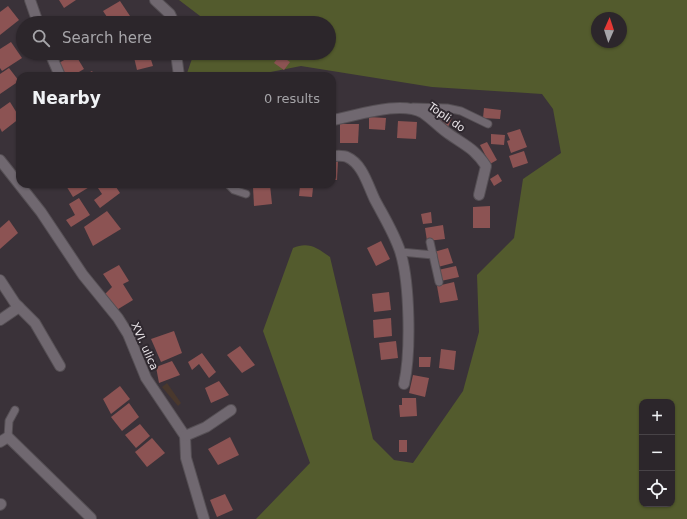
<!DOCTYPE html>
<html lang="en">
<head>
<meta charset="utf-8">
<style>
  body { margin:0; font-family:"DejaVu Sans",sans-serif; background:#342e33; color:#f1f3f6 }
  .controls { position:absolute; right:12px; bottom:12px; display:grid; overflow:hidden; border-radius:8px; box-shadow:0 1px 3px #0004 }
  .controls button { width:36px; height:36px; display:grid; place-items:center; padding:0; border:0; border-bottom:1px solid #484347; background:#2c262b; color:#f1f3f6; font:20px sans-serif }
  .compass { position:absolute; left:591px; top:12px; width:36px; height:36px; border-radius:50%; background:#2c262b; box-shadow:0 1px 3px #0004; rotate:3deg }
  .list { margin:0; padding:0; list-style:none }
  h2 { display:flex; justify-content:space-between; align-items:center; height:52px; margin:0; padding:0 16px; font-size:17px }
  h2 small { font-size:13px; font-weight:400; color:#a6a5a9 }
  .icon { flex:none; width:22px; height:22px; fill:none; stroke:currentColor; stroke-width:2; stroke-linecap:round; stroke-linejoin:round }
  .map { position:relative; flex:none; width:687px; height:519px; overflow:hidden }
  .search { position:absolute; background:#2c262b; box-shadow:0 1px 3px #0004; left:16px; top:16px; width:320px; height:44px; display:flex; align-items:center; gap:10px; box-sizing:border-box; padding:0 14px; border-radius:22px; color:#a6a5a9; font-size:15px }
  .panel { position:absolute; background:#2c262b; box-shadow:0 1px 3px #0004; left:16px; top:72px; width:320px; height:116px; border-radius:12px }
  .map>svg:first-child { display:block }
</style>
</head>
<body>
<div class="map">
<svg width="687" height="519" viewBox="0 0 687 519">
  <rect width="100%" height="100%" fill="#3a3239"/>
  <!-- industrial -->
  <path fill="#49382d" d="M167,383L181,403L178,406L162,387Z"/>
  <!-- green -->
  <path fill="#535b2d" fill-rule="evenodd" d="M179,0H687V519H256L310,463L263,331L293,248C308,241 318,248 330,257L373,439L394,460L413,463L463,391L479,332L477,275L514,238L523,179L561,153L553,109L542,94L432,87L301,66L250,76H186L194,53H329V23H203L204,19ZM597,18H621V42H597ZM642,402H672V504H642Z"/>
  <!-- building -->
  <g fill="#8c5353">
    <path d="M59,0H76L64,8Z"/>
    <path d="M120,1L132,19L125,23H111L103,11Z"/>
    <path d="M8,6L19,20L0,35V12Z"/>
    <path d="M11,42L22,58L2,71L0,68V49Z"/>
    <path d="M133,53H149L153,66L137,70Z"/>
    <path d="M75,54L84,69L72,76H64L57,64Z"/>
    <path d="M280,55L290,62L284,70L274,63Z"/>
    <path d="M9,68L19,81L0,94V74Z"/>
    <path d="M92,71L95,76H83Z"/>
    <path d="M10,102L20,118L2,132L0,128V109Z"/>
    <path d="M484,108L501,110L500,119L483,118Z"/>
    <path d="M442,114L452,118L448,127L438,123Z"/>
    <path d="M369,117L386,118L385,130L369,129Z"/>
    <path d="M398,121L417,122L416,139L397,138Z"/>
    <path d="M340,124H359L358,143H340Z"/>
    <path d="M520,129L527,147L511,153L507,141L510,140L507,133Z"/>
    <path d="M491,134L505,135L504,145L491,144Z"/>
    <path d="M487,142L497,160L490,164L480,145Z"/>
    <path d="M524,151L528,163L513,168L509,156Z"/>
    <path d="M332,161H338L337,180H332Z"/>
    <path d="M498,174L502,181L494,186L490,179Z"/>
    <path d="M65,184H90L91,186L73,197Z"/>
    <path d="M97,184H114L120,193L100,208L94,200L102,194L96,185Z"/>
    <path d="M270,185L272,204L254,206L253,187Z"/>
    <path d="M300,186L313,188L312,197L299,196Z"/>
    <path d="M79,198L90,215L71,227L66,220L75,215L69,204Z"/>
    <path d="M490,206V228H473V207Z"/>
    <path d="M107,211L121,229L93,246L84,227Z"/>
    <path d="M431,212L432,223L423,224L421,214Z"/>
    <path d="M9,220L18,233L0,249V228Z"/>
    <path d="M443,225L445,239L427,241L425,228Z"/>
    <path d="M381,241L390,259L376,266L367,248Z"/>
    <path d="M448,248L453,263L438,267L434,252Z"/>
    <path d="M119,265L129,281L123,284L133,300L115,311L105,294L112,287L103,274Z"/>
    <path d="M456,266L459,277L441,281L438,270Z"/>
    <path d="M454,282L458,300L440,303L437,286Z"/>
    <path d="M389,292L391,310L374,312L372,294Z"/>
    <path d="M391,318L392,336L374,338L373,320Z"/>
    <path d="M174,331L182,353L161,362L151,339Z"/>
    <path d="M396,341L398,358L381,360L379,343Z"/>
    <path d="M240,346L255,365L242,373L227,355Z"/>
    <path d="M441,349L456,351L454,370L439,368Z"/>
    <path d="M202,353L216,372L209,378L199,364L192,370L188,362Z"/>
    <path d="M419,357H431L430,367H419Z"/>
    <path d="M172,361L180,375L159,383L156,367Z"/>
    <path d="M413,375L429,378L425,397L409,393Z"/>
    <path d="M219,381L229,395L211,403L205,388Z"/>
    <path d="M120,386L130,399L111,414L103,399Z"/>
    <path d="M402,398H416L417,416L400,417L399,405H402Z"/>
    <path d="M129,403L139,417L122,431L111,417Z"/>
    <path d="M140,424L150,436L136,448L125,435Z"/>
    <path d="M230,437L239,455L218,465L208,449Z"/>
    <path d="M152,438L165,453L147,467L135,452Z"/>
    <rect x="399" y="440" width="8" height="12"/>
    <path d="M225,494L233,510L217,517L210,500Z"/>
  </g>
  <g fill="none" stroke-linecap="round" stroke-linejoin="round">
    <defs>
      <g id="lane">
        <path d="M413,107L447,108L461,111L488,124"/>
        <path d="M228,184L234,190L246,194"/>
        <path d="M430,242L439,282"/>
        <path d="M401,252L433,255"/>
        <path d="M8,437L9,421L15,410"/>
      </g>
      <g id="street">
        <path d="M30,0L38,23"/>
        <path d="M155,0L170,14L174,23"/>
        <path d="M50,53L60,76"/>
        <path d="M176,53L179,76"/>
        <path d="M332,120C356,116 400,100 423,113C432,119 440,128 449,134C466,146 474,148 486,166L479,195"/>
        <path d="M332,156C336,156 343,155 347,157C363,164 368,186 375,200C384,217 394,233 400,251C410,282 411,353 404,384"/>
        <path d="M0,160L41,212L83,275L118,318L128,334L146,378L185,436L186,458L204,519"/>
        <path d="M0,280L15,303L35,323L60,366"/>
        <path d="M0,320L19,307"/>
        <path d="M185,436L206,427L231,410"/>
        <path d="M0,442L8,437L91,518"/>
        <path d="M0,505L1,504"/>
      </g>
    </defs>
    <!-- lane casing -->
    <use href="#lane" stroke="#554f54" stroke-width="9"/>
    <!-- street casing -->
    <use href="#street" stroke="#554f54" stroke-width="12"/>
    <!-- lane -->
    <use href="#lane" stroke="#706870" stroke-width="7"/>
    <!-- street -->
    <use href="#street" stroke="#706870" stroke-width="10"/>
  </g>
  <g text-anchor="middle" stroke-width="4" stroke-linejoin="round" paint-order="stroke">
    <!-- street labels -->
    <g font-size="11" fill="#eae5e9" stroke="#2f282f">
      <text transform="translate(447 117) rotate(35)" y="4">Topli do</text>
      <text transform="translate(145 346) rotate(66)" y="4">XVI. ulica</text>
    </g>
  </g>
</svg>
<div class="controls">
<button>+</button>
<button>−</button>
<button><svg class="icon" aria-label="locate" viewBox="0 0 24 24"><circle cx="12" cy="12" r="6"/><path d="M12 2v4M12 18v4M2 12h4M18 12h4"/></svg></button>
</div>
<svg class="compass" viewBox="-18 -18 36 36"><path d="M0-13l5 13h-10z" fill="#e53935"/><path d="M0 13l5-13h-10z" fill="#a6a5a9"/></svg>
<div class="search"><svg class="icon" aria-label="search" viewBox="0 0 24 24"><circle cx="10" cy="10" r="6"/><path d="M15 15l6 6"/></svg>Search here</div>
<section class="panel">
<h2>Nearby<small>0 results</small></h2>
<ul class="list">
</ul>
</section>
</div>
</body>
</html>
